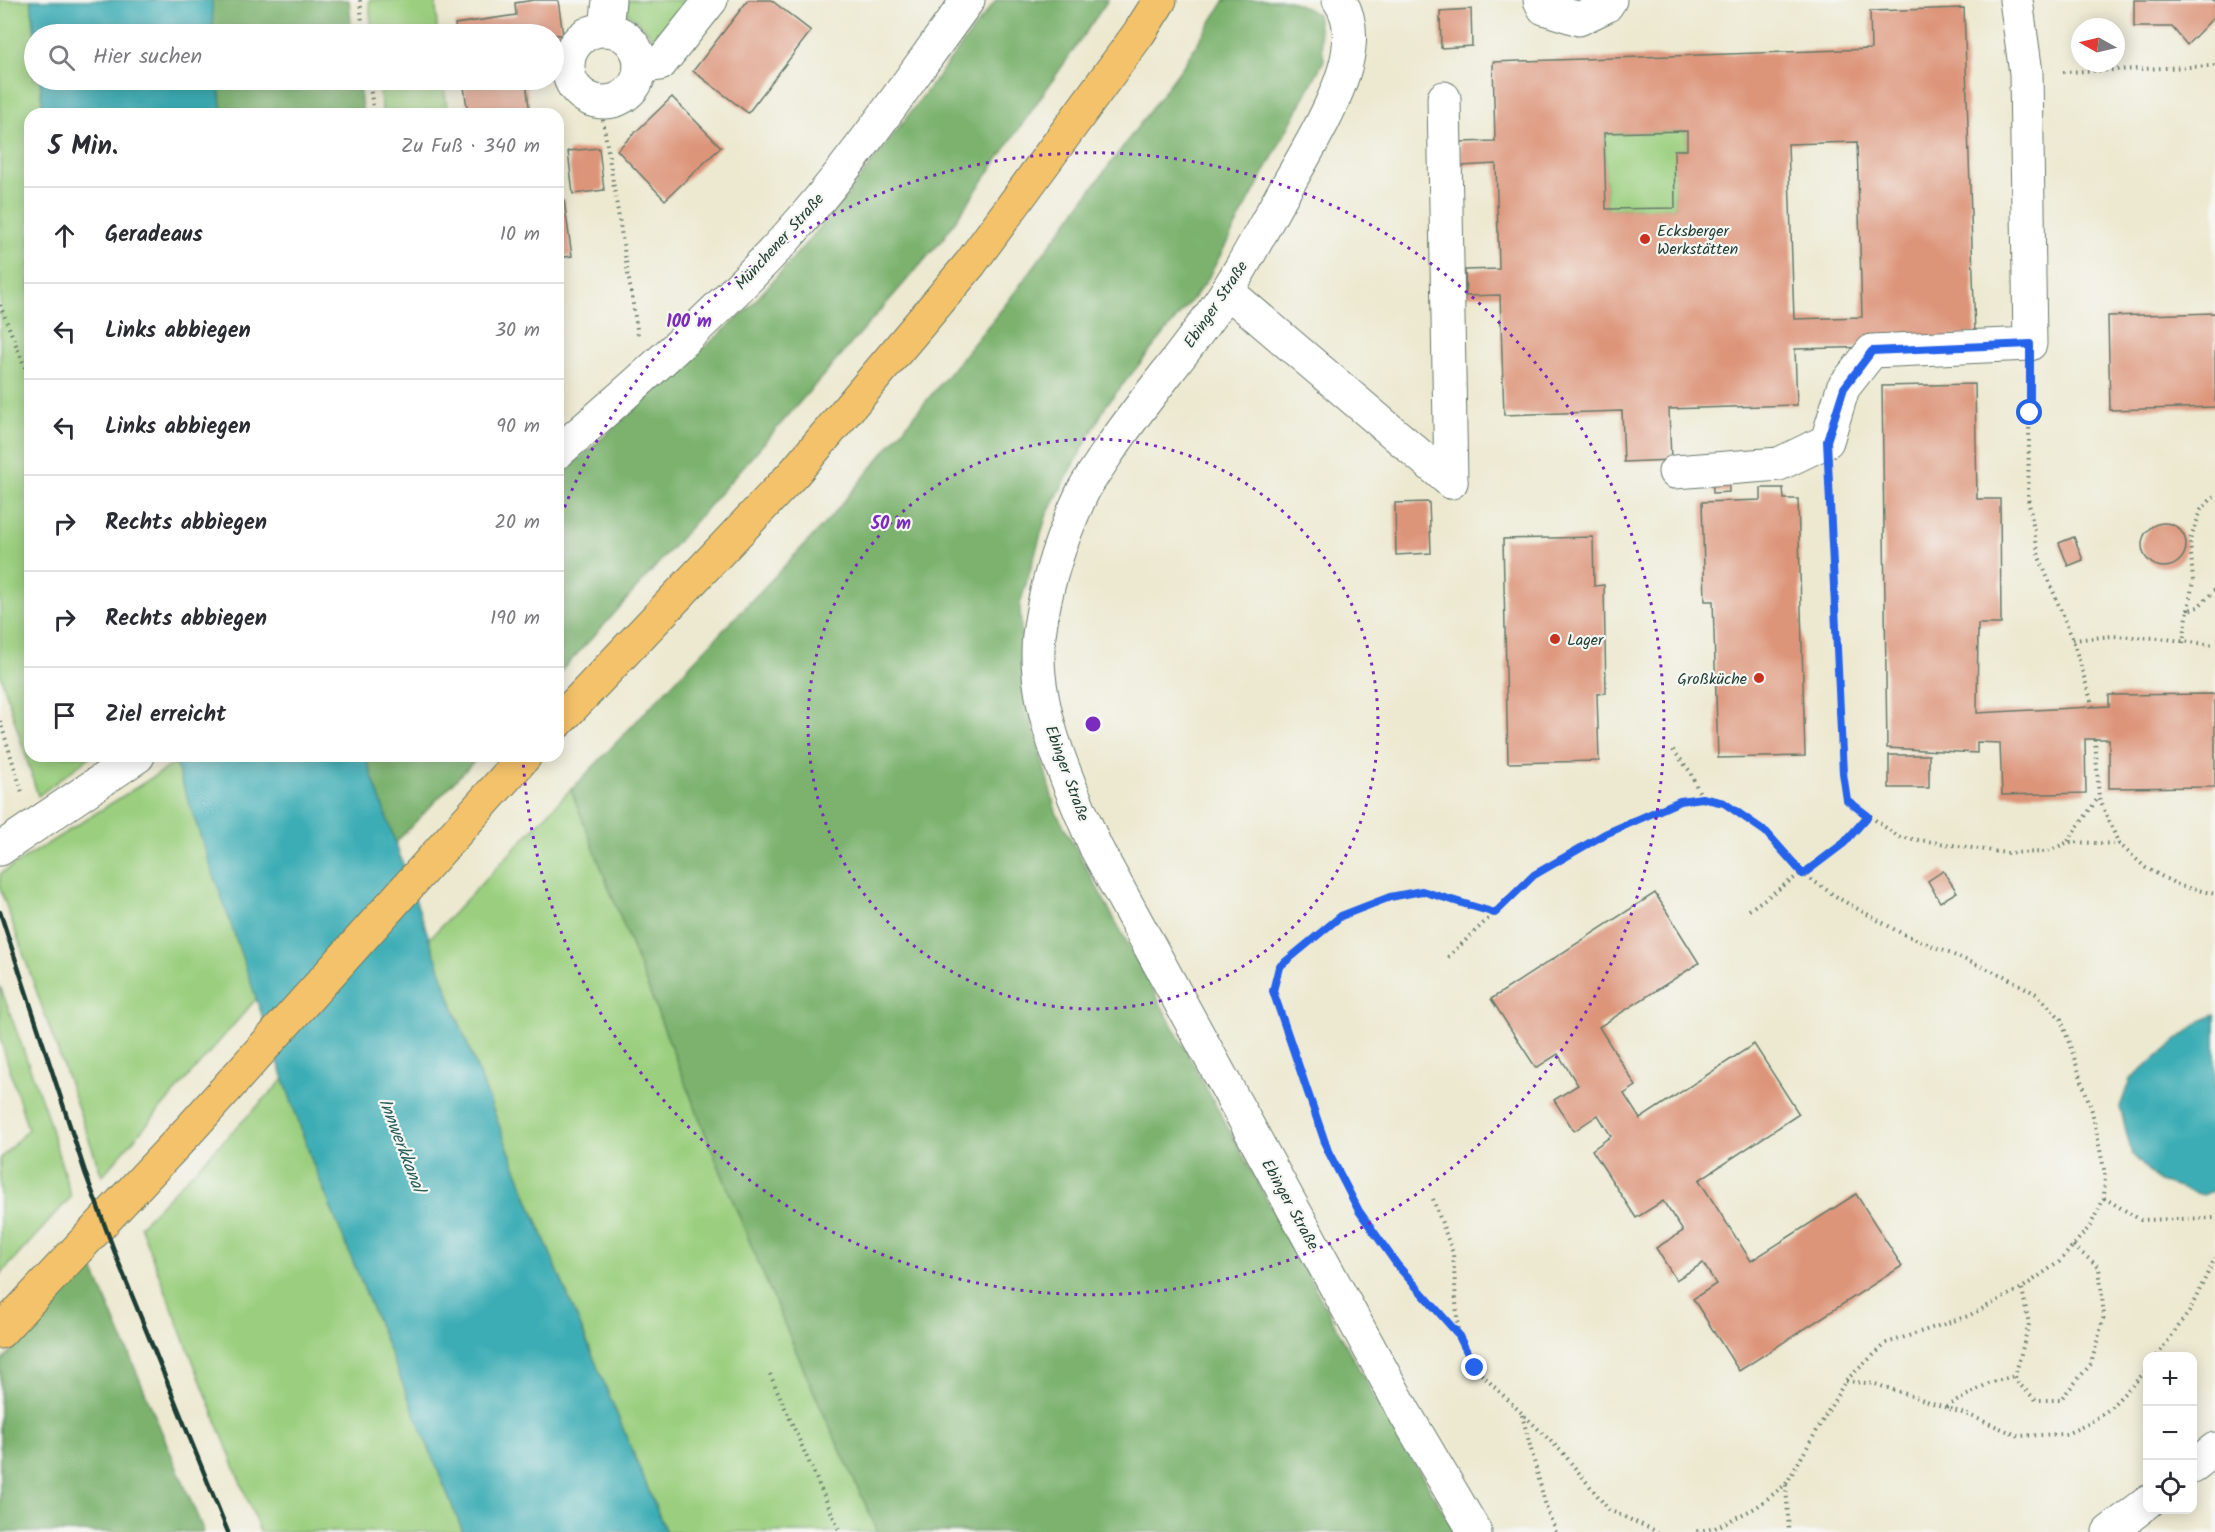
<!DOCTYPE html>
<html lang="de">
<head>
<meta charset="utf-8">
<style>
  body { margin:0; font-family:Kalam,sans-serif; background:#f7f7f7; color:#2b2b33 }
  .controls { position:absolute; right:18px; bottom:18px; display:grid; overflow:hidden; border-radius:12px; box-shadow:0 3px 15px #0003 }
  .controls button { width:54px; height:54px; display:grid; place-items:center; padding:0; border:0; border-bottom:2px solid #e1e1e2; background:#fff; color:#2b2b33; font:30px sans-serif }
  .compass { position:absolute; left:2071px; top:18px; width:54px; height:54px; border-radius:50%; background:#fff; box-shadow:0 3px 15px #0003; rotate:278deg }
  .stop { position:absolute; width:18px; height:18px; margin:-14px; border:4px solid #2563eb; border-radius:50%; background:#fff }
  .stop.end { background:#2563eb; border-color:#fff; box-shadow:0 2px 6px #0008 }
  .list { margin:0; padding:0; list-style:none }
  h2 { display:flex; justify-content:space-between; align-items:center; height:78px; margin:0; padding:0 24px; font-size:26px }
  h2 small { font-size:20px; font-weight:400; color:#7c7c81 }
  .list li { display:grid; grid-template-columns:39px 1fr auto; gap:18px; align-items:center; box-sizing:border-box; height:96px; padding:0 24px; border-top:2px solid #e1e1e2 }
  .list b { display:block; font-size:22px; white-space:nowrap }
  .list em { font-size:20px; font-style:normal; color:#7c7c81 }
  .icon { flex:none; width:33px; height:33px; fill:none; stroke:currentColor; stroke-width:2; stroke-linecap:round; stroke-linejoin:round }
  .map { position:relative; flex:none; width:2215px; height:1532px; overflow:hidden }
  .search { position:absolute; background:#fff; box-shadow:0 3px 15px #0003; left:24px; top:24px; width:540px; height:66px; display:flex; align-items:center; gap:15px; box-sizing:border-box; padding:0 21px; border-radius:33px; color:#7c7c81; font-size:22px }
  .panel { position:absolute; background:#fff; box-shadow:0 3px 15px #0003; left:24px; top:108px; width:540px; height:654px; border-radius:18px }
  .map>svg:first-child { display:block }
</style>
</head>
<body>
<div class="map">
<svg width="2215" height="1532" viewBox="0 0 2215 1532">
  <rect width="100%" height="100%" fill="#f6f6f2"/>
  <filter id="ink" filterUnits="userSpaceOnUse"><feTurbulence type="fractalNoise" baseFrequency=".0167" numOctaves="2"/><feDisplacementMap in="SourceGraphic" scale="12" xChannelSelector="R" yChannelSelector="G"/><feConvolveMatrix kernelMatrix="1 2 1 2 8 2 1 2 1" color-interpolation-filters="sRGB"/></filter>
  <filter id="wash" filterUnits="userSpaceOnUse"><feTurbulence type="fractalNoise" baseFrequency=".008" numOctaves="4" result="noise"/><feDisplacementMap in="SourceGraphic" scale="24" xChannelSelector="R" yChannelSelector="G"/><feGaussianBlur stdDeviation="1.35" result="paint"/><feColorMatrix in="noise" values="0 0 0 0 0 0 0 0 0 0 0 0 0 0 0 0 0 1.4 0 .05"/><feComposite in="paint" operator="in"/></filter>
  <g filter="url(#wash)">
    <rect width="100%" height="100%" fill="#ede9d1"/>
    <!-- green -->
    <g fill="#9bcf7f" stroke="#5d865a" stroke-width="1.5">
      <path d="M0,0H31L35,34L34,80H40L43,114H30V756H91L38,796L0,673Z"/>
      <path d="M369,0H436L437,34H372Z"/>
      <path d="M628,0H698L658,52C653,33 642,24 627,13Z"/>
      <path d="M378,80H443L448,114H383Z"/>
      <path d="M1687,131V150H1675V208L1606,209L1604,133Z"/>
      <path d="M175,763L257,998L102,1176L0,888V874Z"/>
      <path d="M571,789C646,983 720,1177 803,1367C827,1422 853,1477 878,1532H666C584,1335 500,1139 429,939Z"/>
      <path d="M0,986L46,1112L71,1197L0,1275V1159L28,1129L0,1038Z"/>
      <path d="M284,1079L312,1161L463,1532H260L140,1226Z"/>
    </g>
    <!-- forest -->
    <g fill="#7cb26e" stroke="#4e7851" stroke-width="1.5">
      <path d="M212,0H349L352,34H213Z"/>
      <path d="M996,0H1108L942,240L606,623L558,674V477L748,309L839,206Z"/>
      <path d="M1225,0H1290L1317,14L1324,60L1206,282L1107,404L1047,514L1020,604L1023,689L1056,812L1376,1400L1456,1532H878C853,1477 827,1422 803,1367C720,1177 646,983 571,790L831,517L1006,304L1183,66Z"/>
      <path d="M218,80H358L363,114H222Z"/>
      <path d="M365,756H479L395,843Z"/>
      <path d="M91,1264L204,1532H0V1363Z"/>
    </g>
    <!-- water -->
    <g fill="#3cadb5" stroke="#2e7574" stroke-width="1.5">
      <path d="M31,0H212L213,34H35Z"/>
      <path d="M40,80H218L222,114H43Z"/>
      <path d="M173,756H365L455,1012L533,1212L666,1532H463L312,1161Z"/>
      <path d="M2215,1015V1190L2203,1195L2159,1182L2132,1154L2120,1107L2130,1079L2201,1021Z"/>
    </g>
    <g id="blocks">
      <!-- building -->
      <g fill="#dd957a" fill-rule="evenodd">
        <path d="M534,0H558L563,35L456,34L455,24L516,15L515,3Z"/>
        <path d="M748,0H771L811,31L748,113L693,71Z"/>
        <path d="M2134,0H2215V16L2187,45L2172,27H2134Z"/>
        <path d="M1964,8L1975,334L1880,347L1795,349L1797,405L1669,409L1671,460L1624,462L1622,411L1504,415L1500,295L1466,296L1465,270L1499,269L1496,164L1461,166L1460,142L1495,141L1493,62L1871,49L1870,11ZM1687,131V150H1674L1675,208L1606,209L1604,133ZM1857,142L1862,317L1794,319L1788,144Z"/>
        <path d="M1471,9L1472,46L1441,48L1440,11Z"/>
        <path d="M463,80H526L529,107L484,114H468Z"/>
        <path d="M672,97L721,147L665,200L617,150Z"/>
        <path d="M599,148L604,190L573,194L568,151Z"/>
        <path d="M558,200H564L572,256L558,258Z"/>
        <path d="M2215,313V407L2110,410L2108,316Z"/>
        <path d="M1975,384L1977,499H2000L2001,624H1978L1977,713L2109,706V695L2215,694V787L2109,788V739H2085L2086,793L2002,795L2000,743L1977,742V753L1887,748L1882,386Z"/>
        <path d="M1728,469L1729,492L1713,493L1712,470Z"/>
        <path d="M1761,488H1783L1784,499H1798L1805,756L1718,758L1713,601H1705L1702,502L1761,500Z"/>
        <path d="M1429,502L1431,553L1396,555L1395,503Z"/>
        <circle cx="2164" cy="545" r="22"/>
        <path d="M1593,537L1594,586L1604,585L1606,693L1597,694L1599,761L1508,763L1503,539Z"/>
        <path d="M2074,537L2083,560L2068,566L2059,543Z"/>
        <rect x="1889" y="755" width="40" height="33"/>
        <path d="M1943,871L1957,892L1940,902L1928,881Z"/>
        <path d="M1655,893L1699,963L1599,1027L1636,1086L1624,1094L1640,1119L1754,1044L1799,1114L1699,1180L1751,1261L1856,1194L1902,1266L1739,1371L1693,1299L1716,1284L1703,1263L1676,1280L1656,1248L1683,1231L1663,1201L1636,1218L1592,1150L1611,1136L1598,1115L1574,1131L1554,1100L1578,1085L1558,1054L1536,1068L1491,999Z"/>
      </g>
    </g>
  </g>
  <g filter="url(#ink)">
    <use href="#blocks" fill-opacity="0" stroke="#67796b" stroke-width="1.5"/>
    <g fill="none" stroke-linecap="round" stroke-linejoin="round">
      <defs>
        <g id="minor">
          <path d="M1339,0C1352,18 1351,43 1346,64C1335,107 1301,161 1279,200C1262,230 1246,261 1227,291C1190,348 1144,398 1106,455C1099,466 1090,478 1083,491C1062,535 1045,586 1039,635C1031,705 1069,785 1096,848L1406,1415L1475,1532"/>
          <path d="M1540,0L1544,8L1579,19L1606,6L1610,0"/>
          <path d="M606,30L609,0"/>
          <circle cx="604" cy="66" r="36"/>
          <path d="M640,67L660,64L711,0"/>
          <path d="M1444,98L1451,482"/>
          <path d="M1227,291L1451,482"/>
          <path d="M558,452C637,384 715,315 786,238C853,164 909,80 968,0"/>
          <path d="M1675,472L1779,464L1827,441L1843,388L1872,351L2030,344L2026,73L2016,0"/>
          <path d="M0,849L138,756"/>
          <path d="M2192,1467L2215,1449"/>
          <path d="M2109,1532L2148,1502"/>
        </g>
        <g id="major">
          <path d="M558,722L795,472L970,264L1139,33L1160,0"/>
          <path d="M0,1332L191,1128L525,756"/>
        </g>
      </defs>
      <!-- minor casing -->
      <use href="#minor" stroke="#67796b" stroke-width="35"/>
      <!-- major casing -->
      <use href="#major" stroke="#67796b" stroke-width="35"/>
      <!-- path -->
      <g stroke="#67796b" stroke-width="4" stroke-dasharray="1.5 4.5" stroke-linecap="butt">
        <path d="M360,0L363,34"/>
        <path d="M2063,72L2215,66"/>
        <path d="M369,80L374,114"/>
        <path d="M600,102L638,335"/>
        <path d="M0,305L30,380"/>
        <path d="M2030,380L2028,498L2039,557L2073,640L2093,707"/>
        <path d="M1829,481L1843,773L1847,800L1899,837L2006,853L2047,852L2068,842L2119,844L2146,868L2180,886L2215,894"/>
        <path d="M2188,610L2193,581L2190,540L2201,510L2215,495"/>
        <path d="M2073,640L2112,636L2158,638L2215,645"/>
        <path d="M2183,643L2188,610L2198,607L2215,590"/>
        <path d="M0,721L22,792"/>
        <path d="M2095,739L2099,798L2119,844"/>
        <path d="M1673,750L1689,770L1702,798"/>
        <path d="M2068,841L2098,798"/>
        <path d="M1749,910L1844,843L1868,816"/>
        <path d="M1495,913L1422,891L1390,897L1341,916L1279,967L1273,991L1328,1151L1359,1211L1398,1266L1458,1334L1475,1368L1563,1453L1609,1510L1658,1532"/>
        <path d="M1448,957L1534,875L1605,834L1680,801L1702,798L1724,803L1766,833L1803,874L1840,899L1901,933L2004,976L2038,995L2061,1019L2092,1111L2105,1174L2104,1198L2090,1226L2059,1262L2022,1288L1968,1316L1887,1343L1846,1380L1786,1484L1757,1507L1715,1528L1694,1532"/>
        <path d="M2104,1198L2141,1220L2215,1218"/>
        <path d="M1433,1199L1453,1253L1458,1333"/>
        <path d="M2022,1289L2029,1324L2015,1376L2017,1382L2036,1400H2060L2091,1364L2104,1316L2099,1267L2073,1246"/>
        <path d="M2157,1356L2189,1312L2215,1258"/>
        <path d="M770,1374L840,1532"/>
        <path d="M1846,1381L1875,1384L1909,1395L1971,1416L2019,1436L2066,1434L2088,1424L2108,1410L2148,1369"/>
        <path d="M1946,1407L1989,1383L2015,1376"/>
        <path d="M1522,1415L1547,1510L1556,1532"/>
        <path d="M1786,1485L1789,1532"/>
      </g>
      <!-- minor -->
      <use href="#minor" stroke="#fff" stroke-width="33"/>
      <!-- major -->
      <use href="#major" stroke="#f4c26a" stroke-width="33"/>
      <!-- rail -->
      <path stroke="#1f3d34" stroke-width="4.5" d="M0,912L86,1175L118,1261L228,1532"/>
    </g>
  </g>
  <g fill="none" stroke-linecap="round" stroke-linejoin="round" filter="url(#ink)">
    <!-- route -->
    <path stroke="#2563eb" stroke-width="8" d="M1475,1368L1458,1334L1398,1266L1359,1211L1328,1151L1273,991L1279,967L1341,916L1390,897L1422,891L1495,913L1534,875L1605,834L1680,801L1702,798L1724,803L1766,832L1803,874L1844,843L1868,816L1847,800L1843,773L1827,441L1844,388L1872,351L2030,344V413"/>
  </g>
  <!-- distance rings -->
  <g fill="none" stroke="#7b2cbf" stroke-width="3" stroke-dasharray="3 6">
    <circle cx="1093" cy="724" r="285"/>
    <path d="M558 524A571 571 0 1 1 523 759"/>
  </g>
  <!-- markers -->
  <g fill="#c8321e" stroke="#f6f6f2" stroke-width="2">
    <circle cx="1645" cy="239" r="6"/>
    <circle cx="1555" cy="639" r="6"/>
    <circle cx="1759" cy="678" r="6"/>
  </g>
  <g text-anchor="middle" stroke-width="4.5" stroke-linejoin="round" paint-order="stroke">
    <!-- poi labels -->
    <g font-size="16" fill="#1f3d34" stroke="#f6f6f2" text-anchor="start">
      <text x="1657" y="236">Ecksberger<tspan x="1657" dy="18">Werkstätten</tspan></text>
      <text x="1567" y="645">Lager</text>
      <text x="1747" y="684" text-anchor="end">Großküche</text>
    </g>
    <!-- street labels -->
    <g font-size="16" fill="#1f3d34" stroke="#f6f6f2">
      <text transform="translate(779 241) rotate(-48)" y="6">Münchener Straße</text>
      <text transform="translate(1215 304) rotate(-56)" y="6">Ebinger Straße</text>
      <text transform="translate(1068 773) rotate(70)" y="6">Ebinger Straße</text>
      <text transform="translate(1291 1204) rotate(61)" y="6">Ebinger Straße</text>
    </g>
    <!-- water labels -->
    <g font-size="18" font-style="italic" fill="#285f5b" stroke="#f6f6f2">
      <text transform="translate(402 1145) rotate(69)" y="6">Innwerkkanal</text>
    </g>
  </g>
  <circle cx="1093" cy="724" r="9" fill="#7b2cbf" stroke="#f6f6f2" stroke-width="3"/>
  <g font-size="18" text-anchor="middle" font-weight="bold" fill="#7b2cbf" stroke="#f6f6f2" stroke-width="4.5" stroke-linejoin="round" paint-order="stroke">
    <text x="689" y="327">100 m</text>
    <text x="891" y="529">50 m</text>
  </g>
</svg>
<div class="controls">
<button>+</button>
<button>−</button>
<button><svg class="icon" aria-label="locate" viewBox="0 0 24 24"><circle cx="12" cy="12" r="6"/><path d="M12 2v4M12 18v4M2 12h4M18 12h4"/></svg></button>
</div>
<svg class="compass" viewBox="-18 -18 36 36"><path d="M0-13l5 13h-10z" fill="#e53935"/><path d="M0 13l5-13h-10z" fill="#7c7c81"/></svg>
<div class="stop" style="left:2030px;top:413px"></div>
<div class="stop end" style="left:1475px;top:1368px"></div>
<div class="search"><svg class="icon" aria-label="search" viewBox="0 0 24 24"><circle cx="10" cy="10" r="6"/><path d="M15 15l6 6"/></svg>Hier suchen</div>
<section class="panel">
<h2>5 Min.<small>Zu Fuß · 340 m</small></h2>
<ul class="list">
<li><svg class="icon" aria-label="ahead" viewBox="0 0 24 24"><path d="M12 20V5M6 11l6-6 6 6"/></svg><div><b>Geradeaus</b></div><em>10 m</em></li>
<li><svg class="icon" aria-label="left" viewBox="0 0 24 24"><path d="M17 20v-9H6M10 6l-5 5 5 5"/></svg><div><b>Links abbiegen</b></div><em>30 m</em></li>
<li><svg class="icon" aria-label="left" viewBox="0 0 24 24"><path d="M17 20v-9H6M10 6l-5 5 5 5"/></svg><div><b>Links abbiegen</b></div><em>90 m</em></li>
<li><svg class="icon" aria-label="right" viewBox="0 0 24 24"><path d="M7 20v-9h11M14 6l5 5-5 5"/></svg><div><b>Rechts abbiegen</b></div><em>20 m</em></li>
<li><svg class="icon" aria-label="right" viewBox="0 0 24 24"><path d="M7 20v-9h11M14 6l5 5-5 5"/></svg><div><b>Rechts abbiegen</b></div><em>190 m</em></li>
<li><svg class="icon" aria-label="arrive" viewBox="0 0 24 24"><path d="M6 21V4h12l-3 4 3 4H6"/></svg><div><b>Ziel erreicht</b></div></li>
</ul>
</section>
</div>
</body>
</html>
